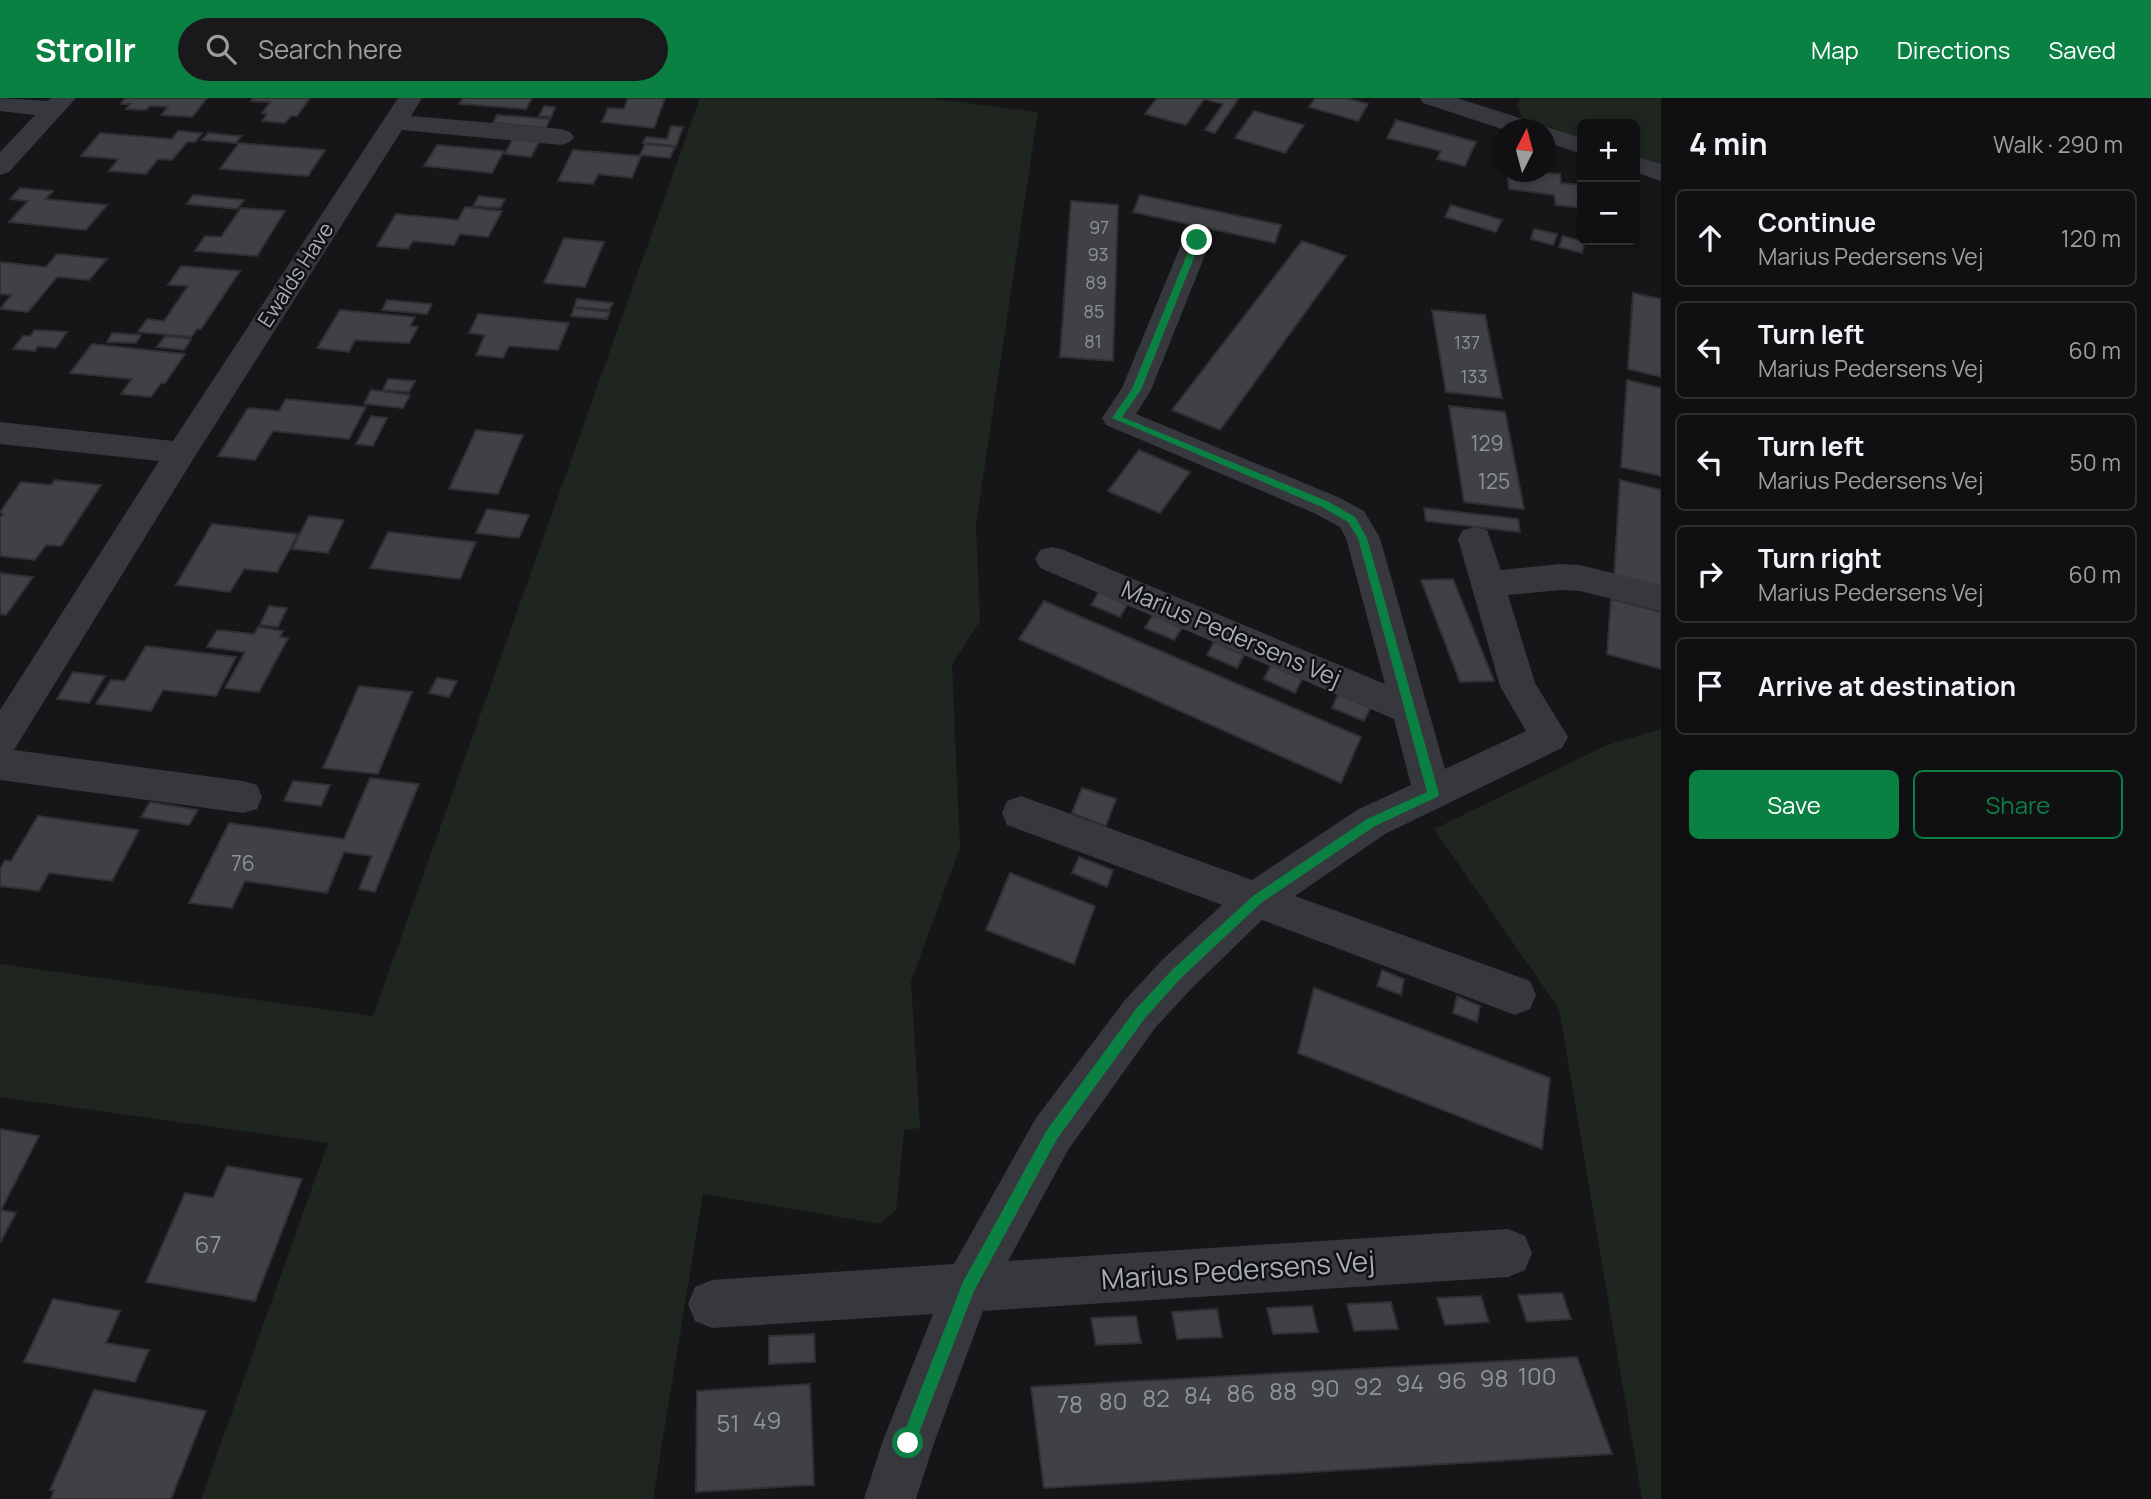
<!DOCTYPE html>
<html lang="en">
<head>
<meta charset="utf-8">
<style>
  body { margin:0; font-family:Manrope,sans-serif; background:#19191b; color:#f1f3f6 }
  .controls { position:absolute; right:21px; top:21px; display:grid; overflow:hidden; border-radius:10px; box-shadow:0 4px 10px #0003 }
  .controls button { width:63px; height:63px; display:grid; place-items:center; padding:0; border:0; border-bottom:2px solid #303032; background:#101012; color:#f1f3f6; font:35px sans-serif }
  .compass { position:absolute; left:1493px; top:21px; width:63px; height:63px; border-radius:50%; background:#101012; box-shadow:0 4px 10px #0003; rotate:6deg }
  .stop { position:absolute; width:21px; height:21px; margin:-16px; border:5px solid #0b8043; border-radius:50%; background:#fff }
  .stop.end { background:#0b8043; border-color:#fff; box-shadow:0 2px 7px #0008 }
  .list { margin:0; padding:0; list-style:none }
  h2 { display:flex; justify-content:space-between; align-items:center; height:91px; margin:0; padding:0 28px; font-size:30px }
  h2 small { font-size:23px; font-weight:400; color:#9c9d9f }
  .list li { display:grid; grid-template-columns:46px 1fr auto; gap:21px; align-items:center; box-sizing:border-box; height:98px; margin:0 14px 14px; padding:0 14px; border:2px solid #303032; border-radius:10px }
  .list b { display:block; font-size:26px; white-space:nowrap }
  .list p { margin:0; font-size:23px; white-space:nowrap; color:#9c9d9f }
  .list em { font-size:23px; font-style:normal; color:#9c9d9f }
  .actions { display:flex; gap:14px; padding:21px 28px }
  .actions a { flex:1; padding:16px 0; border:2px solid #0b8043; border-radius:10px; text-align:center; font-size:24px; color:#0b8043 }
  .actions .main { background:#0b8043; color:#fff }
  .icon { flex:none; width:38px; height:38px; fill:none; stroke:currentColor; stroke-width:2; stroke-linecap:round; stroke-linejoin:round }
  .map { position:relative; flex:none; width:1661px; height:1401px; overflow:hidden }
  header { display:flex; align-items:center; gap:42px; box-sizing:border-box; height:98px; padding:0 35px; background:#0b8043; color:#fff }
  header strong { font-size:33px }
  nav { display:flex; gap:38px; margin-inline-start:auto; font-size:24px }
  .search { width:490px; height:63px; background:#19191b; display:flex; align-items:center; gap:18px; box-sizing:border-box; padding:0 24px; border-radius:38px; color:#9c9d9f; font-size:26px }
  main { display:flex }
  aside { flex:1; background:#101012 }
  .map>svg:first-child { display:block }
</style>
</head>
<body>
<header>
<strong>Strollr</strong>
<div class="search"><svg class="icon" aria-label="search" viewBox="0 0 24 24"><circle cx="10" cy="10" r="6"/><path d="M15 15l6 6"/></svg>Search here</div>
<nav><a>Map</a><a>Directions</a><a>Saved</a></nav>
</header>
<main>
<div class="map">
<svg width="1661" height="1401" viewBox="0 0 1661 1401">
  <rect width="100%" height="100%" fill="#161618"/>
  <!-- green -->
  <g fill="#1e261f">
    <path d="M700,0H928L1038,14L976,426L980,523L952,567L960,750L911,883L920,1030L904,1032L896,1112L880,1126L703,1096L653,1401H201L328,1045L0,999V866L373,918Z"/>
    <path d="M1521,0H1661V67L1635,57V26H1582V40L1523,20L1517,8Z"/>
    <path d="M1661,631V1401H1642L1559,911L1434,731L1607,647Z"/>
  </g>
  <!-- building -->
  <g fill="#404145" stroke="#303034" stroke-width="2">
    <path d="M125,0H207L192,19L161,17L168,9L150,8L146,12L126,11L130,6H121Z"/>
    <path d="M253,0H310L297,18H291L285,25L262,23L267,16L262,15L270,4L251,3Z"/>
    <path d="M463,0H532L526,11L459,6Z"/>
    <path d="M628,0H665L654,30L602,24L608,10L624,11Z"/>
    <path d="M1157,0H1239L1215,35L1205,32L1223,6L1204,1L1186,27L1145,16Z"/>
    <path d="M1315,0H1345L1368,6L1358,23L1309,9Z"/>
    <path d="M544,8L555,9L551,19L539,18Z"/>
    <path d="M1254,13L1304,27L1285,55L1235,40Z"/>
    <path d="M497,17L550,21L546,30L493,25Z"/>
    <path d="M1396,22L1476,44L1465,68L1437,61L1441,53L1387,40Z"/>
    <path d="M671,28L683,29L676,48L643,45L646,39L667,41Z"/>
    <path d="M178,33L202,35L195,44H187L172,62L158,61L146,76L109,73L118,61L81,58L100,35L172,41Z"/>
    <path d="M208,35L241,38L236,45L202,42Z"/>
    <path d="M513,41L539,44L531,59L505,56Z"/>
    <path d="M239,45L325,52L308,78L220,71Z"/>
    <path d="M645,46L675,49L670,60L640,57Z"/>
    <path d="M437,47L504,53L492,75L424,68Z"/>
    <path d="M573,52L641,58L632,80L598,76L593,86L558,83Z"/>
    <path d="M1527,74L1560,76L1561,85L1581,87L1582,110L1556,107L1554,97L1509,91L1507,76L1528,78Z"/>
    <path d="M20,90L53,93L45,101L107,107L86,132L9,124L28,103L10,101Z"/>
    <path d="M193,97L244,102L237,111L187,106Z"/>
    <path d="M1140,97L1281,127L1275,145L1133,114Z"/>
    <path d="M479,98L505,101L500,110L473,108Z"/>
    <path d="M1071,103L1118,107L1113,263L1060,259Z"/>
    <path d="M1451,107L1502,122L1496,134L1445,119Z"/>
    <path d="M465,109L502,113L488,139L460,136L454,147L413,143L408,151L377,148L396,116L458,122Z"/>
    <path d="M241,110L285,113L257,158L195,153L205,138L221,139Z"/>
    <path d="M1534,131L1557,136L1553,147L1531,141Z"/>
    <path d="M1563,138L1585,144L1582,155L1559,149Z"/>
    <path d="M564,140L604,144L585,189L544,185Z"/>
    <path d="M1302,143L1346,158L1220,332L1172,312Z"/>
    <path d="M57,156L107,161L89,182L57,179L28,214L0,211L11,197L0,196V164L46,169Z"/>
    <path d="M181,168L240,173L201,231H197L191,239L138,234L147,221L164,223L188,188L168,187Z"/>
    <path d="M1633,195L1661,201V279L1628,271Z"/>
    <path d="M577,201L613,205L609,212L574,209Z"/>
    <path d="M387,202L432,206L427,216L382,212Z"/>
    <path d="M574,210L610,214L607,221L571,218Z"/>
    <path d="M340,212L415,219L410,228L418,229L409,245L355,242L349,254L317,250Z"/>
    <path d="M1432,212L1485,217L1502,300L1446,294Z"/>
    <path d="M478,216L569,225L558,252L509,248L503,260L476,257L485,237L469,235Z"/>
    <path d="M35,232L67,234L56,250L38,248L35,253L13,251L23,238H30Z"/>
    <path d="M112,235L141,237L136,245L107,244Z"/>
    <path d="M165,238L191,241L184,252L157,249Z"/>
    <path d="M92,246L185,256L165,285H161L151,299L121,296L132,281L70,275Z"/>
    <path d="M388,281L415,283L409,294L383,292Z"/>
    <path d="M1627,282L1661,290V378L1621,369Z"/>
    <path d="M371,292L410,297L403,310L364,306Z"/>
    <path d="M286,301L366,309L349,341L273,333L255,362L218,358L248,310L279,313Z"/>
    <path d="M1449,308L1505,314L1524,411L1464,404Z"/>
    <path d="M371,318L387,320L373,348L356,346Z"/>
    <path d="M476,332L523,337L498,396L449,391Z"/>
    <path d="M1139,352L1190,374L1160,415L1108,393Z"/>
    <path d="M55,382L101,387L61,448L46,447L35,462L0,458V420L3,416L0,414L21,384L51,387Z"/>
    <path d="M1620,382L1661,392V493L1614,480Z"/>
    <path d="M1424,410L1518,421L1520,434L1426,423Z"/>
    <path d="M487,411L529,417L519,440L476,435Z"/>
    <path d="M309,418L344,422L328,455L292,451Z"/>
    <path d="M212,426L298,436L277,474L244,471L230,494L176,487Z"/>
    <path d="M388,434L476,444L460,481L370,470Z"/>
    <path d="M0,475L33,479L6,517L0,516Z"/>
    <path d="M1453,481L1494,583L1460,584L1421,482Z"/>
    <path d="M1099,494L1127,507L1120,519L1091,507Z"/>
    <path d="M1611,501L1661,514V571L1607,556Z"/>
    <path d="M1044,503L1361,639L1341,685L1019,541Z"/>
    <path d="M269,508L287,510L278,529L260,527Z"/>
    <path d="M1153,517L1182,530L1174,542L1145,530Z"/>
    <path d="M258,529L283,533L280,539L288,540L259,594L225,590L245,554L207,549L217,532L254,536Z"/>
    <path d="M1214,544L1244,557L1237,570L1207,557Z"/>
    <path d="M146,548L236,559L216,598L163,592L151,613L96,606L111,582L125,583Z"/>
    <path d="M1271,567L1302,581L1295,595L1264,581Z"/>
    <path d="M73,574L105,578L89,605L57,601Z"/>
    <path d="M437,580L457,583L449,599L429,595Z"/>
    <path d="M359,588L412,594L378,676L323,670Z"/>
    <path d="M1338,596L1370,610L1364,623L1332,610Z"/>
    <path d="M370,680L419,686L375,794L359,791L372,758L344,754L327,795L245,783L232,810L189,805L229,725L344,741Z"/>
    <path d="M293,683L330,687L321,708L284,703Z"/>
    <path d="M1082,690L1116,701L1106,728L1072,715Z"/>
    <path d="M150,704L198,712L189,727L141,719Z"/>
    <path d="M38,718L139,732L112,783L49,775L39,793L0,788V771L5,762L11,763Z"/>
    <path d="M1079,759L1113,772L1107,789L1072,775Z"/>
    <path d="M1010,775L1095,808L1074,866L986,832Z"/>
    <path d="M1382,872L1404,881L1401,897L1377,888Z"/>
    <path d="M1314,890L1550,980L1542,1051L1298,955Z"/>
    <path d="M1457,898L1480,908L1477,924L1453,915Z"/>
    <path d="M0,1031L39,1038L1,1112L16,1115L0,1145Z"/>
    <path d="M227,1068L302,1081L255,1203L146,1184L185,1095L213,1100Z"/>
    <path d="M1562,1195L1571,1221L1527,1224L1518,1197Z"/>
    <path d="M1481,1198L1489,1224L1445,1227L1437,1200Z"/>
    <path d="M53,1201L120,1213L106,1245L149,1252L135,1284L24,1264Z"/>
    <path d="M1391,1204L1398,1231L1354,1233L1347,1206Z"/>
    <path d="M1312,1208L1318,1234L1273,1236L1267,1210Z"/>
    <path d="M1217,1211L1222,1239L1177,1241L1172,1214Z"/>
    <path d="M1136,1218L1141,1245L1096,1247L1091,1220Z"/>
    <path d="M814,1236L815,1264L769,1266V1238Z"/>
    <path d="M1577,1259L1612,1356L1044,1390L1031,1289Z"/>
    <path d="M810,1286L814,1387L696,1394L697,1293Z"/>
    <path d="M94,1292L206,1313L171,1401H51L54,1392H50Z"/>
  </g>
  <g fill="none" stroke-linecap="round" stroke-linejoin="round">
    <!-- minor -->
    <g fill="#37383d" fill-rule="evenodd">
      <path d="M0,0L48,3L51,0H76L9,74L0,77V54L35,17L0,13Z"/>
      <path d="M398,0H422L411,18L561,31L570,34L574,39L570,44L561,47L402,32L192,363L14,652L243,683L257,687L262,699L257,711L243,715L0,682V612L159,363L0,346V324L173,343Z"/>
      <path d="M1420,0H1457L1582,40V56L1546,44V32H1505L1423,5Z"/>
      <path d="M1635,58L1661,66V83L1635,74Z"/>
      <path d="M1197,134L1207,136L1211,142L1151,292L1136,316L1338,399L1364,413L1380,440L1445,671L1526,633L1500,588L1458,441L1463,432L1475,429L1487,432L1501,472L1560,466L1580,467L1661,487V513L1580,493L1560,492L1508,497L1535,585L1568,639L1562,650L1385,736L1295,798L1530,883L1536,897L1530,911L1515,917L1262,822L1192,890L1155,930L1068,1052L1008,1163L1508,1131L1525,1138L1532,1155L1525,1172L1508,1179L983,1213L934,1345L916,1401H864L882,1345L933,1216L712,1230L695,1223L688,1206L695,1189L712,1182L954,1166L1036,1020L1125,902L1162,862L1222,807L1007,727L1002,715L1007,703L1021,698L1252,782L1357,712L1411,687L1394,621L1040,470L1035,461L1040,452L1052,449L1064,452L1385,586L1346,440L1340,429L1314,415L1106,327L1102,320L1122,290L1183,142L1187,136Z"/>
    </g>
  </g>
  <!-- route -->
  <path fill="#0b8043" d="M1197,140L1201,142L1141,292L1122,319L1329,404L1355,419L1367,440L1439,696L1437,699L1375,728L1261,805L1181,880L1145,920L1057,1041L974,1193L915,1345L913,1350L908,1352L902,1350L900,1345L963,1184L1047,1032L1136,911L1172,872L1253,798L1367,721L1427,694L1358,440L1348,424L1322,409L1112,320L1132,291L1193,142Z"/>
  <g text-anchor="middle" stroke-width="5" stroke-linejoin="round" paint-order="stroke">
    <!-- far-number labels -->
    <g font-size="18" fill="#8e929b">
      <text x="1099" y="136">97</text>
      <text x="1098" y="163">93</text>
      <text x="1096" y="191">89</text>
      <text x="1094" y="220">85</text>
      <text x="1093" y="250">81</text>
      <text x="1467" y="251">137</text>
      <text x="1474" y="285">133</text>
    </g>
    <!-- far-street labels -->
    <g font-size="21" fill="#a8adb8" stroke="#111113">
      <text transform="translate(296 177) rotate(-57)" y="7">Ewalds Have</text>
    </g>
    <!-- number labels -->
    <g font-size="21" fill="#8e929b">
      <text x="1487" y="353">129</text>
      <text x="1494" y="391">125</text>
      <text x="243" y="773">76</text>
    </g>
    <!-- street labels -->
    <g font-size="24" fill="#a8adb8" stroke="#111113">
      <text transform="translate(1231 536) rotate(23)" y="8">Marius Pedersens Vej</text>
    </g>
    <!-- near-number labels -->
    <g font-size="24" fill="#8e929b">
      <text x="208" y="1155">67</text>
      <text x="1537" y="1287">100</text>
      <text x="1494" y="1289">98</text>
      <text x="1452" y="1291">96</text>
      <text x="1410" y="1294">94</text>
      <text x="1368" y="1297">92</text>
      <text x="1325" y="1299">90</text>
      <text x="1283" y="1302">88</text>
      <text x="1241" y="1304">86</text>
      <text x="1198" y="1306">84</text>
      <text x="1156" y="1309">82</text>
      <text x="1113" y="1312">80</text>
      <text x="1070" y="1315">78</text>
      <text x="767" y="1331">49</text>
      <text x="728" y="1334">51</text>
    </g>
    <!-- near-street labels -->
    <g font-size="28" fill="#a8adb8" stroke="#111113">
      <text transform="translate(1238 1172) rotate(-4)" y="10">Marius Pedersens Vej</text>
    </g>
  </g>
</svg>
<div class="controls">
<button>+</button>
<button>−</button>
</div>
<svg class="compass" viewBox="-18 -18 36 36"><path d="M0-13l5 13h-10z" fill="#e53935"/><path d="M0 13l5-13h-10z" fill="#9c9d9f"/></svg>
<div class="stop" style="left:908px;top:1345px"></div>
<div class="stop end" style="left:1197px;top:142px"></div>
</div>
<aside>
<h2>4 min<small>Walk · 290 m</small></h2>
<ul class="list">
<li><svg class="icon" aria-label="ahead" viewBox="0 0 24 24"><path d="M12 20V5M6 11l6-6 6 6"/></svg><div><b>Continue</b><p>Marius Pedersens Vej</p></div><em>120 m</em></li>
<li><svg class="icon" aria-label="left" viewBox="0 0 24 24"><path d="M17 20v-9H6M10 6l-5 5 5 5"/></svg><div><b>Turn left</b><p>Marius Pedersens Vej</p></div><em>60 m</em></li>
<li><svg class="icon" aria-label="left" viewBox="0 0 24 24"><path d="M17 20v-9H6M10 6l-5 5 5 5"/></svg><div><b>Turn left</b><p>Marius Pedersens Vej</p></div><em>50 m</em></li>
<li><svg class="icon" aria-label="right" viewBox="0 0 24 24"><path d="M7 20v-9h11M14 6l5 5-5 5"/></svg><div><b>Turn right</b><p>Marius Pedersens Vej</p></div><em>60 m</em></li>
<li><svg class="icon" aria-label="arrive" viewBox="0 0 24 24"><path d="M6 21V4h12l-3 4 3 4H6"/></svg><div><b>Arrive at destination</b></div></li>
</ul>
<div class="actions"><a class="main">Save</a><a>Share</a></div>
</aside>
</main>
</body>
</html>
